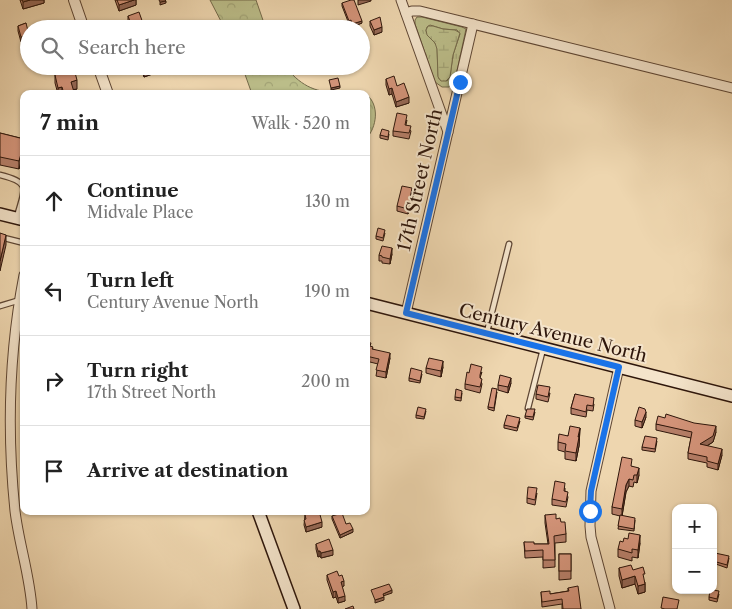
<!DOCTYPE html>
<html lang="en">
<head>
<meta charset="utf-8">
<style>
  body { margin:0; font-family:"Libre Caslon Text",serif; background:#f2f2f2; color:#222 }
  .controls { position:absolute; right:15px; bottom:15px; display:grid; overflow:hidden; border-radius:10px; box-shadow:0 1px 4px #0004 }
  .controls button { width:45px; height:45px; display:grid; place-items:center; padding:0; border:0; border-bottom:1px solid #e0e0e0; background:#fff; color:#222; font:25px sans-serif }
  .stop { position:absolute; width:15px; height:15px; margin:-11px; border:4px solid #1a73e8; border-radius:50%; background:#fff }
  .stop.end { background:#1a73e8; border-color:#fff; box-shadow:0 1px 5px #0008 }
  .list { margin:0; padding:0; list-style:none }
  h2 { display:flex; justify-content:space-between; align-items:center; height:65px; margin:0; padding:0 20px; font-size:21px }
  h2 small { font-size:16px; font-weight:400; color:#767676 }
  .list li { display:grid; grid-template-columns:32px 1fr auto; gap:15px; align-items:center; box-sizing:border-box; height:90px; padding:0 20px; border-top:1px solid #e0e0e0 }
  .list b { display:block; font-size:19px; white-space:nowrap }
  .list p { margin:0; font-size:16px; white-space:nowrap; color:#767676 }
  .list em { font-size:16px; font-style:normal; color:#767676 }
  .icon { flex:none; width:28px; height:28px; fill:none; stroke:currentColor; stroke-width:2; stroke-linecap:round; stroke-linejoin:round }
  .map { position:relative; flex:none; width:732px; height:609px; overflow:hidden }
  .search { position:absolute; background:#fff; box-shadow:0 1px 4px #0004; left:20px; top:20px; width:350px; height:55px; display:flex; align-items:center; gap:12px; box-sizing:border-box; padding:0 18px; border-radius:28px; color:#767676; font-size:19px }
  .panel { position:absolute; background:#fff; box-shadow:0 1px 4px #0004; left:20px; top:90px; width:350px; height:425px; border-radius:10px }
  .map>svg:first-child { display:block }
</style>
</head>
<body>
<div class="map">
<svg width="732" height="609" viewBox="0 0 732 609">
  <defs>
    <pattern id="grass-tufts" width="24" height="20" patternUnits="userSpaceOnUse" patternTransform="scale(1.25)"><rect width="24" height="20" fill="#bbbd89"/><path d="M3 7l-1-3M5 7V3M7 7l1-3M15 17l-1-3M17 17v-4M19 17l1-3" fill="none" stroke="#a1a275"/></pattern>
    <pattern id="forest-crowns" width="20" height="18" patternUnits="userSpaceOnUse" patternTransform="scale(1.25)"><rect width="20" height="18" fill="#bbbd89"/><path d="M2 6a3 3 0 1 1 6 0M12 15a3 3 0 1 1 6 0" fill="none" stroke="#a1a275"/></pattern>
    <pattern id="wetland-marsh" width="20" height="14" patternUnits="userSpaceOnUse" patternTransform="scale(1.25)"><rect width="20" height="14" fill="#bbbd89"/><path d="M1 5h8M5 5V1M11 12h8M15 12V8" fill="none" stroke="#a1a275"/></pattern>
  </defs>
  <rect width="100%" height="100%" fill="#eed6af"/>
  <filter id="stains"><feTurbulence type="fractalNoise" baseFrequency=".004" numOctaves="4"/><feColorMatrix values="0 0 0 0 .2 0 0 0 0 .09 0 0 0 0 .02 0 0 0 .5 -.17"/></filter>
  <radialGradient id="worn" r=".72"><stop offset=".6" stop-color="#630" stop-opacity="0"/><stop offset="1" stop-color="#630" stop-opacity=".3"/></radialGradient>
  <!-- grass -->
  <path fill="url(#grass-tufts)" stroke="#746a4a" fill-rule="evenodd" d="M417,17H422L462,27L466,29L455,80L449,87H442L435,82L415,24V20ZM430,25L443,29L457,30L460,34L453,55L450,77L447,81L439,79L438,75L437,46L426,31L427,27Z"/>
  <!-- forest -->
  <g fill="url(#forest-crowns)" stroke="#746a4a">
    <path d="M210,0H256L266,29H225Z"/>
    <path d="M242,66H285C299,84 314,93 337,92C347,92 356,91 365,94H252Z"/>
    <path d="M366,94C380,105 377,127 366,139Z"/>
  </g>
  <!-- wetland -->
  <path fill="url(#wetland-marsh)" stroke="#746a4a" d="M428,26H433L443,29L455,30L460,33L453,55L450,77L446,81H441L438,77L437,49L435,43L427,35L426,30Z"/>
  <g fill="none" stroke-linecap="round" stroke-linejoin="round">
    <defs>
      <g id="service">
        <path d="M0,175C33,183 24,189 17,217"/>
        <path d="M0,237L24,243"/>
        <path d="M0,306L20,300"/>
        <path d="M487,332L509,244"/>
        <path d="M528,408L543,349"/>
      </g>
      <g id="minor">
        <path d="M401,0L448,132"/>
        <path d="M406,13L412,11H420L732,88"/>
        <path d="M24,275C9,352 7,433 15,511C19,544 30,576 32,609"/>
        <path d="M406,313L473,24"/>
        <path d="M610,609L591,537L590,526L591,491L619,367"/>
      </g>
      <g id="tertiary">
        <path d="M74,0L84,29"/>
        <path d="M98,66L108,94"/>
      </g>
      <g id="secondary">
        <path d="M0,214L24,220"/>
        <path d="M366,303L732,396"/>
        <path d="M258,511L294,609"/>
      </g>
    </defs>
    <!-- service casing -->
    <use href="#service" stroke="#5e4634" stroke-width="7"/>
    <!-- minor casing -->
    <use href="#minor" stroke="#5e4634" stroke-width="11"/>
    <!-- tertiary casing -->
    <use href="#tertiary" stroke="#5e4634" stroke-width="12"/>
    <!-- secondary casing -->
    <use href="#secondary" stroke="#2e160b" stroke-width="14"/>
    <!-- service -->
    <use href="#service" stroke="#f4e4cb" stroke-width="4.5"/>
    <!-- minor -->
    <use href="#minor" stroke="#f4e4cb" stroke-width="9"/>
    <!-- tertiary -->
    <use href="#tertiary" stroke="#f4e4cb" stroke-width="10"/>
    <!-- secondary -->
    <use href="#secondary" stroke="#f4e4cb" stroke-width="11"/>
  </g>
  <!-- wall -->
  <g fill="#b7806a" stroke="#2e160b">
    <path d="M20,0H44V3L23,9Z"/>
    <path d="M115,0H136V5L119,11Z"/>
    <path d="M342,3L362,23L352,27L351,23L349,24L342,6Z"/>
    <path d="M128,16L145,29H131L128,22Z"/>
    <path d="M370,21L382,32L374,35L370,26Z"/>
    <path d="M26,23L21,42L18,31V26Z"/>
    <path d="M140,66H178V68L162,74L161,71L144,77Z"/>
    <path d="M55,75L77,89L73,90L74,94H58L55,83Z"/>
    <path d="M386,79L397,86L409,103L396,107L392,94L389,95L386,85Z"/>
    <path d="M407,120L406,125L411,131L409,139L393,136V131Z"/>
    <path d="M0,133L24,139L19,169L0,165Z"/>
    <path d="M389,134L388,140L380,138V135Z"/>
    <path d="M412,193L408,214L397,211V206Z"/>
    <path d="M385,233L383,241L376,239V236Z"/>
    <path d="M392,254L390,264L382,263V261H379V255Z"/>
    <path d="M366,342L373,349L390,358L386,378L376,376L378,364L366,361Z"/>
    <path d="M443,367L441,377L426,373V368Z"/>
    <path d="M482,372L480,378L482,384L480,393L465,389V384Z"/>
    <path d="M422,374L420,383L409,381V378Z"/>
    <path d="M511,383L508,393L498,390V385Z"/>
    <path d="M497,392L494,411L488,409V407Z"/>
    <path d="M462,393L461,401L455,400V397Z"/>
    <path d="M550,393L548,402L536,399V394Z"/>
    <path d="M575,394L594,404L593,411L587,410L586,417L571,414V408Z"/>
    <path d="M426,411L424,419L416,418V415Z"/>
    <path d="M535,412L533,420L525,418V416Z"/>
    <path d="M646,417L642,428L635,426V420Z"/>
    <path d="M520,421L517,431L504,428V425Z"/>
    <path d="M656,424L716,432L713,442L707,446L722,455L718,470L707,467V463L688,459V453L691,438L656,430Z"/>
    <path d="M580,428L579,446L576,461L565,459V452L558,450V442Z"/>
    <path d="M657,441L655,452L642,450V447Z"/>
    <path d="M632,466L639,475L637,483L634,482L633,487L629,486L626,492L622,516L635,520L634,531L618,529L620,516L612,514V507Z"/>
    <path d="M565,488V491L568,497L566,507L552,505V499Z"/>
    <path d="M537,493L535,505L527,503V498Z"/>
    <path d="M305,515L322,527L306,532L304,525Z"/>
    <path d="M545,515L556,519L561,522L566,534V542L555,543V567L543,568V557L525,558L524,542L534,544H548L545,523Z"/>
    <path d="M332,516L346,524L353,532L340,538L332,519Z"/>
    <path d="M640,543L638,558L632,557V561L618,557V549Z"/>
    <path d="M316,544L333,555L321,558L320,556L318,557L316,549Z"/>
    <path d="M559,554H571V579L559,580Z"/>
    <path d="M729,558L727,568L713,563V560Z"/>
    <path d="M619,568L633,570L645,582V592L638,594L635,584L622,588L619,576Z"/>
    <path d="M327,575L339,576L344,586H342L345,601L338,603L336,597L333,598L327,580Z"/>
    <path d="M568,588L581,609H562V604L542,607L541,592L550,594L568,591Z"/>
    <path d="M719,594L717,602L709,600V597Z"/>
  </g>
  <!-- shaded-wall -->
  <g fill="#956856" stroke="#2e160b">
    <path d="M30,0H44V3L23,9V2Z"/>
    <path d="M134,0H136V5L119,11V5Z"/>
    <path d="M358,0H371V1L358,5Z"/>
    <path d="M166,1V3L160,5V2Z"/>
    <path d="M362,21V23L352,27V24Z"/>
    <path d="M382,27V32L374,35V30Z"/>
    <path d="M29,35V40L21,42V37Z"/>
    <path d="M172,66H178V68L162,74V70Z"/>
    <path d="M348,66H358V69L348,71Z"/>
    <path d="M161,67V71L144,77V73Z"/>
    <path d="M77,80V89L71,90V82Z"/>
    <path d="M340,86V88L331,90V88Z"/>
    <path d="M62,87V94H58V88Z"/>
    <path d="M392,88V94L389,95V89Z"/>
    <path d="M409,97V103L396,107V102Z"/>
    <path d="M24,143V151L19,169V161Z"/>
    <path d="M412,188V193L408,214V209Z"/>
    <path d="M6,235V245L0,271V261Z"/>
    <path d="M392,248V254L390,264V259Z"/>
    <path d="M390,353V358L386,378V372Z"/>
    <path d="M443,361V367L441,377V371Z"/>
    <path d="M511,378V383L508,393V387Z"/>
    <path d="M646,412V417L642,428V422Z"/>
    <path d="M716,426V432L713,442L700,450V444Z"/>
    <path d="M580,428L579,446L576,461V453Z"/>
    <path d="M722,449V455L718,470V464Z"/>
    <path d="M639,468V475L637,483V475Z"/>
    <path d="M629,479V486L626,492L622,516V509L626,485Z"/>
    <path d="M322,522V527L306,532V527Z"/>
    <path d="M353,529V532L340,538V535Z"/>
    <path d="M640,535V543L638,558V550Z"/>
    <path d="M333,550V555L321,558V553Z"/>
    <path d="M318,551H320V556L318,557Z"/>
    <path d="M635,576V584L622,588V580Z"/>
    <path d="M344,581V586L341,587V582Z"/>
    <path d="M645,584V592L638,594V586Z"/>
    <path d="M392,590V593L383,596V594Z"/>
    <path d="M336,591V597L333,598V592Z"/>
    <path d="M345,596V601L338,603V598Z"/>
    <path d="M384,597V600L375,603V600Z"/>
  </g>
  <!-- building -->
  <g fill="#d5957b" stroke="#2e160b">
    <path d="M22,0H30L23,2Z"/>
    <path d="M117,0H134L119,5Z"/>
    <path d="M159,0H165L166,1L160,2Z"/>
    <path d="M351,0H354L362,21L352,24L351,20L349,21L342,3Z"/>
    <path d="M139,12L145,29H133L128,16Z"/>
    <path d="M380,17L382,27L374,30L370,21Z"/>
    <path d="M26,23L29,35L21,37L18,26Z"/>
    <path d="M142,66H172L162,70L161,67L144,73Z"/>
    <path d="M74,69L77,80L71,82L74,92L68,94H64L62,87L58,88L55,75Z"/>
    <path d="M394,76L397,86L404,83L409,97L396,102L392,88L389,89L386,79Z"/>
    <path d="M338,78L340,86L331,88L329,80Z"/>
    <path d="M397,113L407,115L405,125L411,126L409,133L393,131Z"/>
    <path d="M382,129L389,131L388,137L380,135Z"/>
    <path d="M0,133L24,139V143L19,161L0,157Z"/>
    <path d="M402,186L412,188L408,209L397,206Z"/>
    <path d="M378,228L385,230L383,238L376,236Z"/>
    <path d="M0,233L6,235L0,261Z"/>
    <path d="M382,246L392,248L390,259L382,257V256L379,255Z"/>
    <path d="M366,342L371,343L370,346L373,347L372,349L390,353L386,372L376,370L379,359L366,356Z"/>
    <path d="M429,358L443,361L441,371L426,368Z"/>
    <path d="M471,364L482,367L480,375V378L482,379L480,387L465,384L467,372L469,373Z"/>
    <path d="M411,368L422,371L420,381L409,378Z"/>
    <path d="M500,375L511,378L508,387L498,385Z"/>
    <path d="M538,385L550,387L548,397L536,394Z"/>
    <path d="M492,388L497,389L494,408L488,407Z"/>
    <path d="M456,389L462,391L461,398L455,397Z"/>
    <path d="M575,394L594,398L593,406L587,405L586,412L571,408Z"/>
    <path d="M418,407L426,409L424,417L416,415Z"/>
    <path d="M639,407L645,409L646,412L642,422L635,420Z"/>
    <path d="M527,409H535L533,417L525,416Z"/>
    <path d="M666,414L694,423L716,426L713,436L700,444L722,449L718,464L707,461V457L688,453L692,432L656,424L658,416L665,418Z"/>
    <path d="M507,415L520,418L517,428L504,425Z"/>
    <path d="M570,426L580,428L578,437H579L576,453L565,451L566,444L558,442L559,434L568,436Z"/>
    <path d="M645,436L657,438L655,449L642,447Z"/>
    <path d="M622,457L632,459L631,466L639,468L637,475H634L633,480L629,479L626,485L622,509L612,507Z"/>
    <path d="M555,481L565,483L564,491L568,492L566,502L552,499Z"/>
    <path d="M528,487L537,488L535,500L527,498Z"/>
    <path d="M315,511H319L322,522L306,527L304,520L306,519L305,515Z"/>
    <path d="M342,513L346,524L350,523L353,529L340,535L332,516Z"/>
    <path d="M556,514V519L560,518L561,522H565L566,534L554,536L555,560H543V550L525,551L524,542H534V544H549L545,515Z"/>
    <path d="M620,515L635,518L634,529L618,526Z"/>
    <path d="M629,533L640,535L638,550L632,549V553L618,549L620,541L623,542L624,538L628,539Z"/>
    <path d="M329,539L333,550L321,553L320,551H318L316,544Z"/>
    <path d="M715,553L729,556L727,565L713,561Z"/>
    <rect x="559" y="554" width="12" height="17"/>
    <path d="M631,565L633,570L643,567L645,574H643L645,584L638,586L635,576L622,580L619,568Z"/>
    <path d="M337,571L339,576L342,575L344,581L341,582L345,596L338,598L336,591L333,592L327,575Z"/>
    <path d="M389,584L392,590L383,594L384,597L375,600L371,590Z"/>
    <path d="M578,586L581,609H563L562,599L542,602L541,592L550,591V594L569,591L568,588Z"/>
    <path d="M710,590H713L719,591L717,599L709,597Z"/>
    <path d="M663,597L679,600L677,609H665L661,608Z"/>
    <path d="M353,606L354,609H345Z"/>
  </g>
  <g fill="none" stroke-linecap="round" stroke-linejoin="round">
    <!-- route -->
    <path stroke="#1a73e8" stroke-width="6" d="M460,82L406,313L619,367L591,491L590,511"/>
  </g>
  <g text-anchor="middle" stroke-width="4" stroke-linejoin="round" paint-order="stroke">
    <!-- street labels -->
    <g font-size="18" fill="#2e160b" stroke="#f4e4cb">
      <text transform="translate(420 180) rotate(-77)" y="6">17th Street North</text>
      <text transform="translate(553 333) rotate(14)" y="6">Century Avenue North</text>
    </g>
  </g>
  <rect width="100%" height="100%" filter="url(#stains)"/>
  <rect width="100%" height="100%" fill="url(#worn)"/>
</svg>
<div class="controls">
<button>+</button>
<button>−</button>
</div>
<div class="stop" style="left:590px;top:511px"></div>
<div class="stop end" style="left:460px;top:82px"></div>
<div class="search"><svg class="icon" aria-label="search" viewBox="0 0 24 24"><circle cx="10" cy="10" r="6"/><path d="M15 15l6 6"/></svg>Search here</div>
<section class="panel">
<h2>7 min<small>Walk · 520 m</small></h2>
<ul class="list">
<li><svg class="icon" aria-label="ahead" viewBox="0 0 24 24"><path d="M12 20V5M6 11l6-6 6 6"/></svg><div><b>Continue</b><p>Midvale Place</p></div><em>130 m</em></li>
<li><svg class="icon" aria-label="left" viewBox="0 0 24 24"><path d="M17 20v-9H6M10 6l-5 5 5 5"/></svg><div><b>Turn left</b><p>Century Avenue North</p></div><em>190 m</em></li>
<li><svg class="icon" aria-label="right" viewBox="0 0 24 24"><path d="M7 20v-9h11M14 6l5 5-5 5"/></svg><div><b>Turn right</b><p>17th Street North</p></div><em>200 m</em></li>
<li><svg class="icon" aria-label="arrive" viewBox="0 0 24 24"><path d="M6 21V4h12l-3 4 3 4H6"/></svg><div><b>Arrive at destination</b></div></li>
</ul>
</section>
</div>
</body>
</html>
